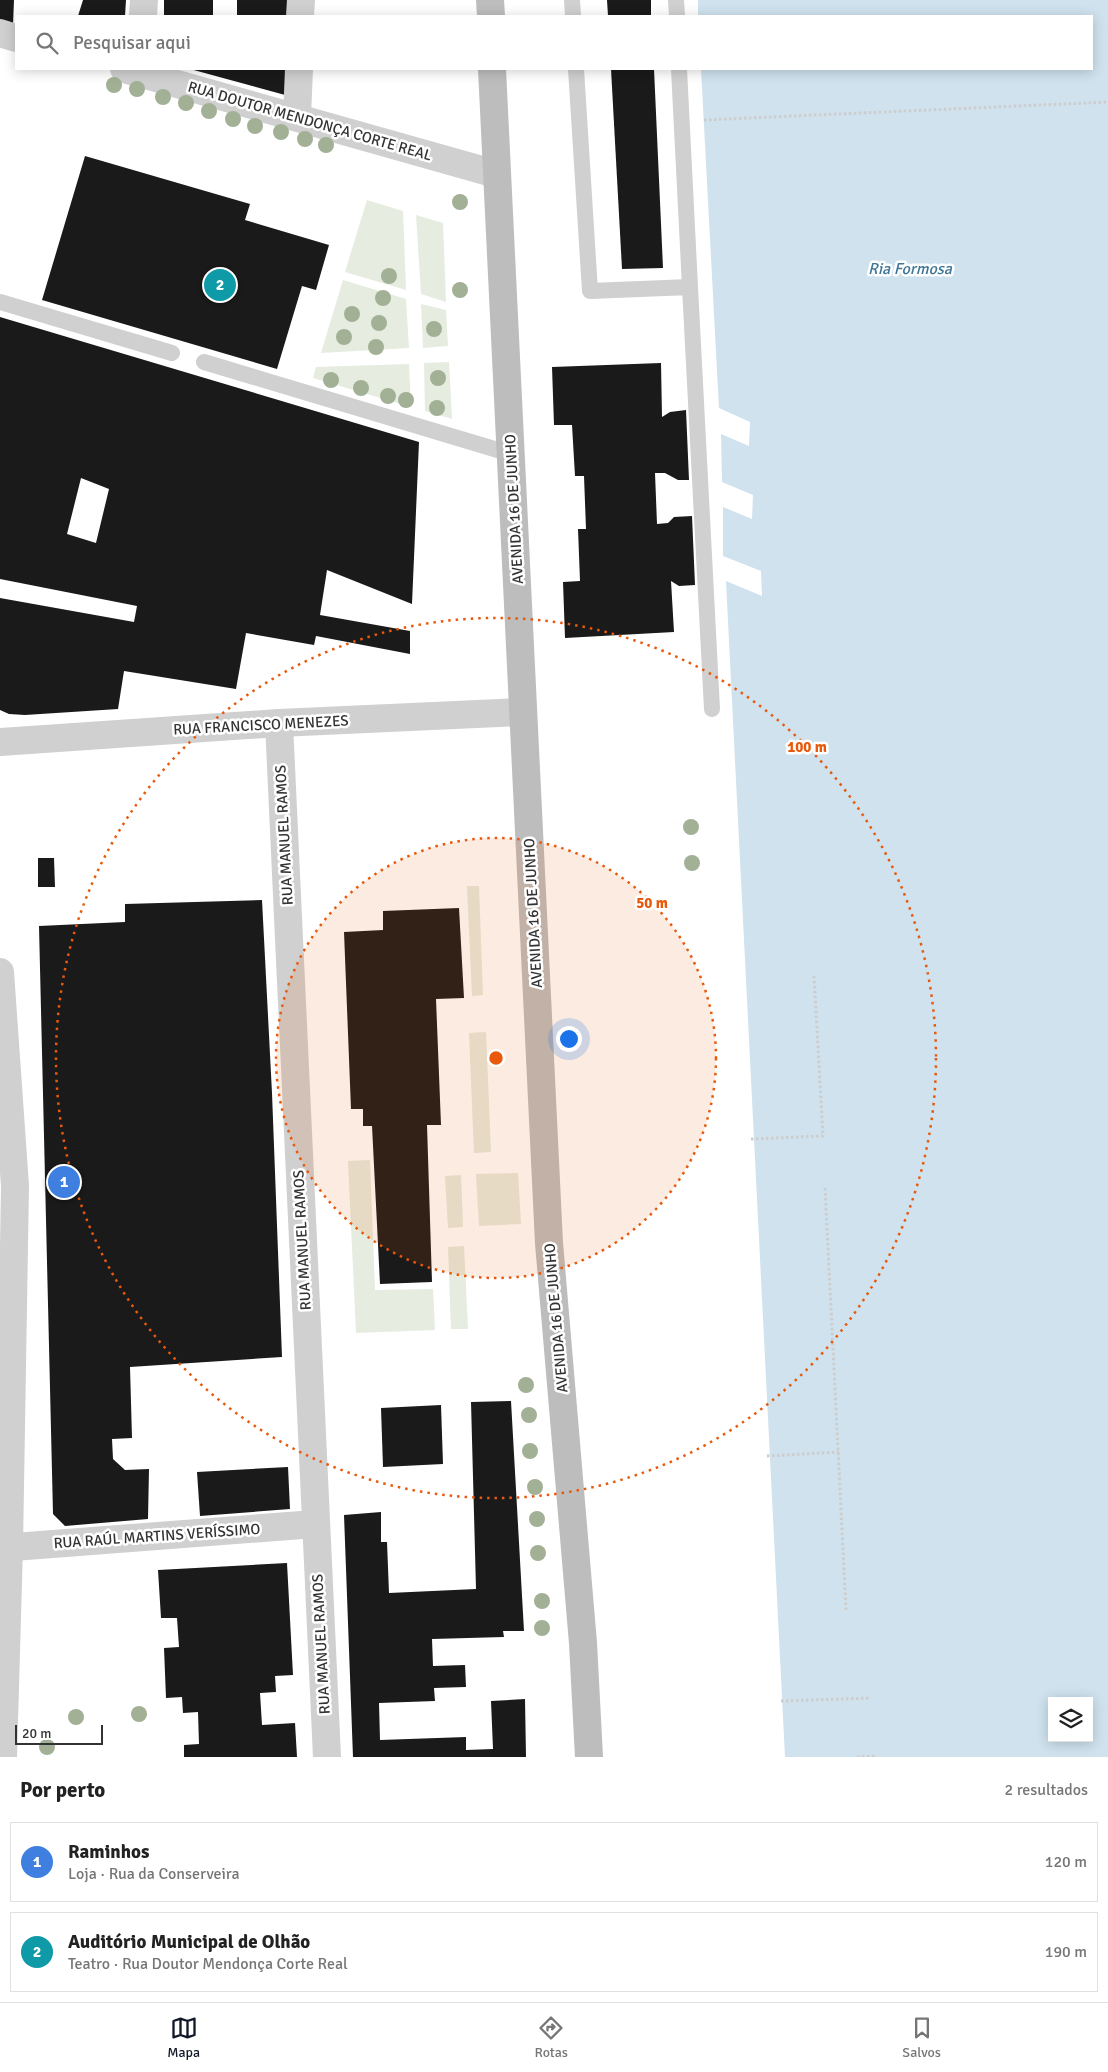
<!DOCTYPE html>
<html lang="pt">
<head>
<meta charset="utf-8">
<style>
  body { margin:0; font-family:Signika,sans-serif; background:#f6f6f6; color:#222 }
  .controls { position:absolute; right:15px; bottom:15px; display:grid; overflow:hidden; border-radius:0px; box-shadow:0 2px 12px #0003 }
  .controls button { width:45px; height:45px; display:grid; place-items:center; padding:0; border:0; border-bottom:1px solid #e0e0e0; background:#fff; color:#222; font:25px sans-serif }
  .scale { position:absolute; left:15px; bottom:12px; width:88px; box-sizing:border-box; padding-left:5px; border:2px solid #333; border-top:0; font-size:14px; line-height:18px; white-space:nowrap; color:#333; -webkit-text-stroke:4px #fff; paint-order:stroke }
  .you { position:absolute; left:568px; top:1038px; width:18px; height:18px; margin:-12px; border:4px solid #fff; border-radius:50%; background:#1a73e8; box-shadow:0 0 0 8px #1a73e833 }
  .badge { display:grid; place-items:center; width:32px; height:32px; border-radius:50%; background:#111827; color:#fff; font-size:16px; font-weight:700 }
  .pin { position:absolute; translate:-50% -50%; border:2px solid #fff; box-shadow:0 1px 5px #0006 }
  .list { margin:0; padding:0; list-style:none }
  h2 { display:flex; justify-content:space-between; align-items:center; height:65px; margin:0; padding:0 20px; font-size:21px }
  h2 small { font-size:16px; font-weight:400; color:#767676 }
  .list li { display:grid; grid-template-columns:32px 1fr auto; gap:15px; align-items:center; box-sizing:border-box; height:80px; margin:0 10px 10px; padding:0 10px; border:1px solid #e0e0e0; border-radius:0px }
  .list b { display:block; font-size:19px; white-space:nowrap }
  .list p { margin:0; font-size:16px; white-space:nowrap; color:#767676 }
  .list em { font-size:16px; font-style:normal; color:#767676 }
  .icon { flex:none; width:28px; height:28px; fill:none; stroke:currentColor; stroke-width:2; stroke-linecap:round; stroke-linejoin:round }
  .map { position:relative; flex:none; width:1108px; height:1757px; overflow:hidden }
  .search { position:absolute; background:#fff; box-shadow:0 2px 12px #0003; left:15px; right:15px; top:15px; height:55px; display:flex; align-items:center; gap:12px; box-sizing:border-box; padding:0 18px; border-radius:0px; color:#767676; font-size:19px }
  .sheet { height:245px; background:#fff }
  nav { display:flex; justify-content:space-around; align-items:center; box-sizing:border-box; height:70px; border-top:1px solid #e0e0e0; background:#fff; font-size:14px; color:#767676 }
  nav a { display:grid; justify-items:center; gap:2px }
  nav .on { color:#111827 }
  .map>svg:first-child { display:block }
</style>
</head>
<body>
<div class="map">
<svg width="1108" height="1757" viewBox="0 0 1108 1757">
  <rect width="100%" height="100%" fill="#fff"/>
  <!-- green -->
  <g fill="#e6ecdf">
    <path d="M367,200L403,211L406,290L345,272Z"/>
    <path d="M416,215L443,223L446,302L421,294Z"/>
    <path d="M343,280L406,299L409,348L321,353Z"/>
    <path d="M421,304L446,310L448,346L423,348Z"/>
    <path d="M449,362L452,419L425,411L424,363Z"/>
    <path d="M409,364L411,407L313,378L316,367Z"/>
    <path d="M467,886H479L483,995L472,996Z"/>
    <path d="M486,1032L491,1152L474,1153L469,1033Z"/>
    <path d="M370,1160L375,1290L433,1289L435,1330L356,1333L348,1161Z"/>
    <path d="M518,1173L521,1224L479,1226L476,1174Z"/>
    <path d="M461,1175L463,1227L448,1228L445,1176Z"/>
    <path d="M464,1246L468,1329H451L448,1247Z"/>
  </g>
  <!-- water -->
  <path fill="#cfe2ee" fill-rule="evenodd" d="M698,0H1108V1757H785L726,581L762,596L761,571L723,556V507L752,519L753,495L722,482L721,434L749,446L750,422L719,408L701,69H1092V16H698ZM1052,1701H1089V1738H1052Z"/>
  <!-- building -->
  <g fill="#1a1a1a" fill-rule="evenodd">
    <path d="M0,0H14L13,25L0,22Z"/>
    <path d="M83,0H126L125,16H78Z"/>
    <rect x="164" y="0" width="49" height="16"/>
    <rect x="237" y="0" width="50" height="16"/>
    <path d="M607,0H651V16H608Z"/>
    <path d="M190,69H285V95Z"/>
    <path d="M611,69H654L663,268L622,269Z"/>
    <path d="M85,156L250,204L245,220L329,245L316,290L302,286L277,369L42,300Z"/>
    <path d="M0,317L419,442L412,604L327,570L320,615L410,631V654L316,636L314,645L246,633L236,689L124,671L118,709L25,715L9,714L0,710V598L134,622L137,606L0,579ZM81,478L109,489L96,543L67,534Z"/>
    <path d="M661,363L662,417L670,412L686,410L689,480H678L665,473H655L657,524L668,523L674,517L692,516L695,585L679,586L671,581L674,632L565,638L563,582L580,581L578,529H586L584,476H575L572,425H554L552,367Z"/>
    <path d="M38,858H54L55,887H38Z"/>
    <path d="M262,900L272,1093L282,1357L130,1367L132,1438L112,1439L113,1459L125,1470L149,1469L148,1519L65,1526L53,1514L39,926L125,922V904Z"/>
    <path d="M459,908L464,998L436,999L441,1125H427L432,1282L380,1284L372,1126H363V1109H351L344,932L383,930V911Z"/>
    <path d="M511,1401L524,1631H503L504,1637L432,1639L433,1666L465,1665L466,1687L434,1688L435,1701L379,1703L380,1740L466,1737V1750L493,1749L491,1701L525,1699L526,1757H353L344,1515L381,1512V1542H387L389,1593L476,1589L471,1402Z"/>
    <path d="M441,1405L443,1464L383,1467L381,1408Z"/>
    <path d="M288,1467L290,1509L200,1516L197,1472Z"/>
    <path d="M287,1563L293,1675L275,1676L276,1692L260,1693L262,1725L295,1723L297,1757H184V1745L199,1744L198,1712L183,1713L182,1697L166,1698L164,1648L179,1647L177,1618H161L158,1570Z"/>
  </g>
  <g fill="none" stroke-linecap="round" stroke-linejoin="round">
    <!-- path -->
    <g stroke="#cdcdcd" stroke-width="3" stroke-dasharray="2.5 2.5" stroke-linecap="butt">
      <path d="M704,120L1108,102"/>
      <path d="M751,1139L823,1136L814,976"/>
      <path d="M825,1188L846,1610"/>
      <path d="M767,1456L839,1452"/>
      <path d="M781,1701L871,1698"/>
      <path d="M857,1757L877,1756"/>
    </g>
    <!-- service -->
    <g stroke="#d0d0d0" stroke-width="16">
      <path d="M572,0L573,16"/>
      <path d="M676,0L677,16"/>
      <path d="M576,69L590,291L690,287L712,709"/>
      <path d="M679,69L690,287"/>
      <path d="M0,302L172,353"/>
      <path d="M204,362L511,454"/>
    </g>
    <!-- minor -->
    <g stroke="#d0d0d0" stroke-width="28">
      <path d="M143,16L144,0"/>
      <path d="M300,16L301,0"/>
      <path d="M0,33L16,38"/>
      <path d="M124,69L496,174"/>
      <path d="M297,116L299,69"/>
      <path d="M279,723L327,1757"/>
      <path d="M0,742L279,723L522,712"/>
      <path d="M0,972L15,1186L9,1547L3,1757"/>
      <path d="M0,1548L315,1524"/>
    </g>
    <!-- secondary -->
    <g stroke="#bdbdbd" stroke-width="28">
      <path d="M490,0L491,16"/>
      <path d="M492,69L549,1243L583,1643L589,1757"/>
    </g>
  </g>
  <!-- trees -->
  <g fill="#a2b095">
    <circle cx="114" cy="85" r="8"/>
    <circle cx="137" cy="89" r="8"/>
    <circle cx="163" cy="97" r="8"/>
    <circle cx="186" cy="103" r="8"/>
    <circle cx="209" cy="111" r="8"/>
    <circle cx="233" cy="119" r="8"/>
    <circle cx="255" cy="126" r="8"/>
    <circle cx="281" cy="132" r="8"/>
    <circle cx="305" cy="139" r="8"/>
    <circle cx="326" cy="145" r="8"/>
    <circle cx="460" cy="202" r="8"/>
    <circle cx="389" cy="276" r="8"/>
    <circle cx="460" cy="290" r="8"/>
    <circle cx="383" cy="298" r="8"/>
    <circle cx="352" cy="314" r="8"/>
    <circle cx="379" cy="323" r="8"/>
    <circle cx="434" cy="329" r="8"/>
    <circle cx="344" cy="337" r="8"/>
    <circle cx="376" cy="347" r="8"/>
    <circle cx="438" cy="378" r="8"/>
    <circle cx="331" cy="380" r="8"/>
    <circle cx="361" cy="388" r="8"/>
    <circle cx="388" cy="396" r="8"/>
    <circle cx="406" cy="400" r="8"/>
    <circle cx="437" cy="408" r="8"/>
    <circle cx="691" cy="827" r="8"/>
    <circle cx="692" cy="863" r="8"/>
    <circle cx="526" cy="1385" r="8"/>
    <circle cx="529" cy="1415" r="8"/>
    <circle cx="530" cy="1451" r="8"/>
    <circle cx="535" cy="1487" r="8"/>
    <circle cx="537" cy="1519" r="8"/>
    <circle cx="538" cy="1553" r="8"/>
    <circle cx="542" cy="1601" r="8"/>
    <circle cx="542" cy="1628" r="8"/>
    <circle cx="139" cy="1714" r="8"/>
    <circle cx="76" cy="1717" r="8"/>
    <circle cx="47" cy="1747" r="8"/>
  </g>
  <!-- distance rings -->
  <circle cx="496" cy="1058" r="220" fill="#e8590c" fill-opacity=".12"/>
  <g fill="none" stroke="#e8590c" stroke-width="2.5" stroke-dasharray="2.5 5">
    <circle cx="496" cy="1058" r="220"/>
    <circle cx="496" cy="1058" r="440"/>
  </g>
  <g text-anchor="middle" stroke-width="5" stroke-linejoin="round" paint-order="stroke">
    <!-- street labels -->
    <g font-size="15" fill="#333" stroke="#fff">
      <text transform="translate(310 121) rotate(16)" y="5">RUA DOUTOR MENDONÇA CORTE REAL</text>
      <text transform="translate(514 509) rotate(-93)" y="5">AVENIDA 16 DE JUNHO</text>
      <text transform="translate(261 725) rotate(-3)" y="5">RUA FRANCISCO MENEZES</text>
      <text transform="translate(284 835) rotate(-93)" y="5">RUA MANUEL RAMOS</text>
      <text transform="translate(533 913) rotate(-93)" y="5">AVENIDA 16 DE JUNHO</text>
      <text transform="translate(302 1240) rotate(-93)" y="5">RUA MANUEL RAMOS</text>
      <text transform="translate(556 1318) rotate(-95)" y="5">AVENIDA 16 DE JUNHO</text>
      <text transform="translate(157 1536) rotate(-4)" y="5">RUA RAÚL MARTINS VERÍSSIMO</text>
      <text transform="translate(321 1644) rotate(-93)" y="5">RUA MANUEL RAMOS</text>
    </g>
    <!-- water labels -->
    <g font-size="16" font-style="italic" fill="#3f7597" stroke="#fff">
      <text x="910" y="274">Ria Formosa</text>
    </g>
  </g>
  <circle cx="496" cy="1058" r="8" fill="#e8590c" stroke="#fff" stroke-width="2.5"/>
  <g font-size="15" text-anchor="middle" font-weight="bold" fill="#e8590c" stroke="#fff" stroke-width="5" stroke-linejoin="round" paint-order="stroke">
    <text x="807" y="752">100 m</text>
    <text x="652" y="908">50 m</text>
  </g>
</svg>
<div class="controls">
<button><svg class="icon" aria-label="layers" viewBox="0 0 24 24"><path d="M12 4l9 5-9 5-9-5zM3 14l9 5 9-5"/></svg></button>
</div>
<div class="scale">20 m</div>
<div class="you"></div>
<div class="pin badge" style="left:64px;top:1182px;background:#3f7fe0">1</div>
<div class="pin badge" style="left:220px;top:285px;background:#0f9aa8">2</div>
<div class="search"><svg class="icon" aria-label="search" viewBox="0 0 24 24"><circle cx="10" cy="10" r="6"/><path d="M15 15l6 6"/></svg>Pesquisar aqui</div>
</div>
<section class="sheet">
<h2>Por perto<small>2 resultados</small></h2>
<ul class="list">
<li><span class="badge" style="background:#3f7fe0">1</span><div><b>Raminhos</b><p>Loja · Rua da Conserveira</p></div><em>120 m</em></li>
<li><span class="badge" style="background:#0f9aa8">2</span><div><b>Auditório Municipal de Olhão</b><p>Teatro · Rua Doutor Mendonça Corte Real</p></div><em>190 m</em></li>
</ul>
</section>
<nav>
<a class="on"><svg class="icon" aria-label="map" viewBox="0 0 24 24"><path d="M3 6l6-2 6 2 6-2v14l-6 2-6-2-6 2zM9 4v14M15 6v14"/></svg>Mapa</a>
<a><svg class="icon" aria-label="directions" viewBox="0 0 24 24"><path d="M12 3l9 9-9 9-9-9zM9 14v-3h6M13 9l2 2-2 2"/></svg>Rotas</a>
<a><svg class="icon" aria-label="saved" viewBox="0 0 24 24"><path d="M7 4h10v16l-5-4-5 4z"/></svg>Salvos</a>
</nav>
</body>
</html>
